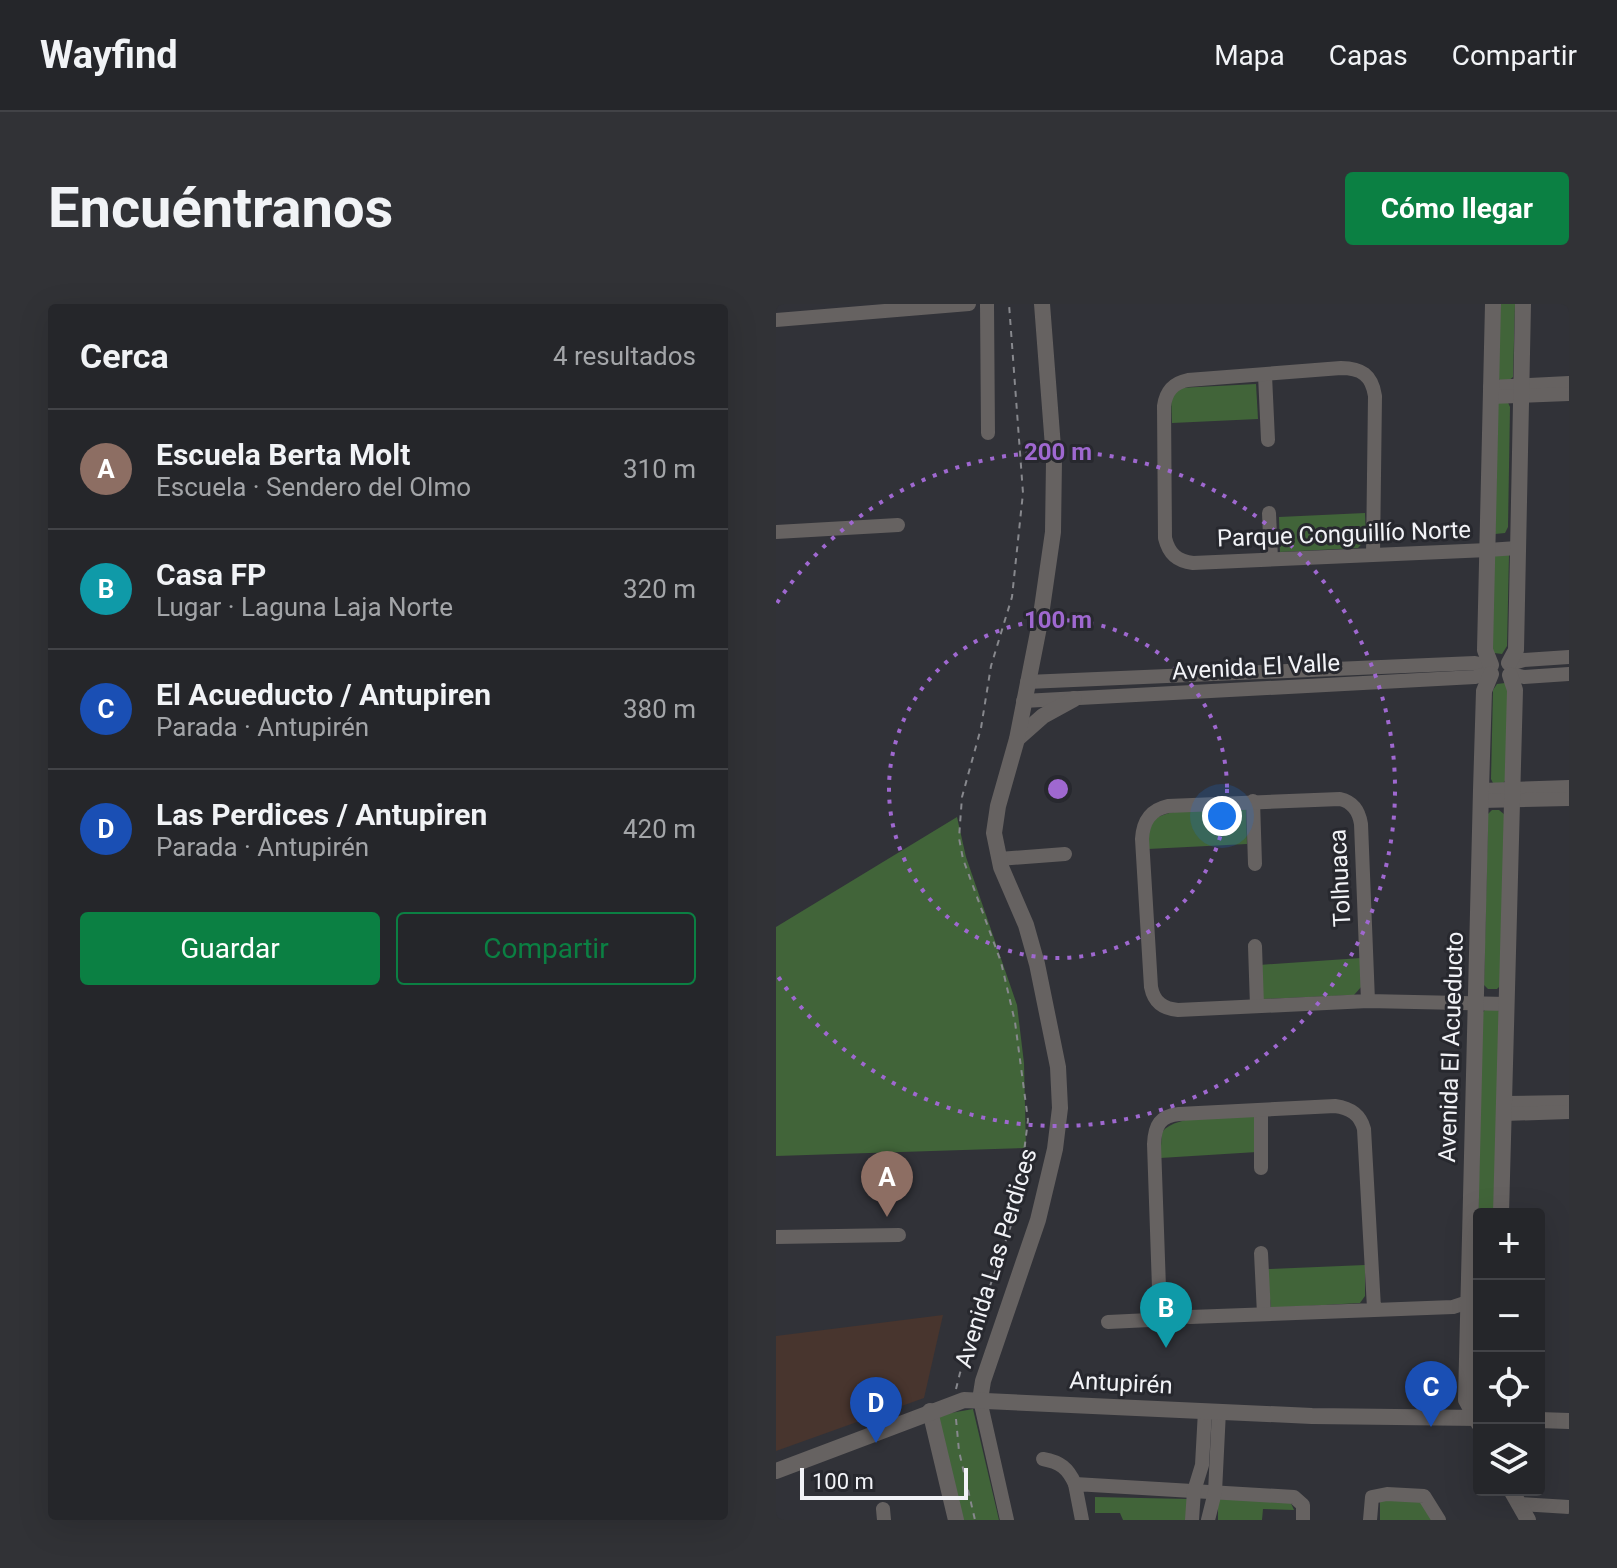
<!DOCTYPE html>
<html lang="es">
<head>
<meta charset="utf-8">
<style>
  body { margin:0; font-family:Roboto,sans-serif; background:#313236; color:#f1f3f6 }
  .controls { position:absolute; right:24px; bottom:24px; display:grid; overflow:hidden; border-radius:8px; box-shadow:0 8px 32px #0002 }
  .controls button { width:72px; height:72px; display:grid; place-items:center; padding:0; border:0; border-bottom:2px solid #424347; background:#25262a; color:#f1f3f6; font:40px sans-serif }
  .scale { position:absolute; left:24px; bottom:20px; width:168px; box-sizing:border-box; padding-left:8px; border:4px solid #f2f3f7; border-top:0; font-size:22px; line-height:28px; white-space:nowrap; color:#f2f3f7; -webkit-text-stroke:6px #27282e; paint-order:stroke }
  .you { position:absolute; left:446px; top:512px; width:28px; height:28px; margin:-20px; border:6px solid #fff; border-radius:50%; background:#1a73e8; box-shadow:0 0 0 12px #1a73e833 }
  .badge { display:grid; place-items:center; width:52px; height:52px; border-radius:50%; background:#0b8043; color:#fff; font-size:26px; font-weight:700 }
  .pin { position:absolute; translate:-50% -66px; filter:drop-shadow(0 2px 4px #0008) }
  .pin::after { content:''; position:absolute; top:42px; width:28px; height:24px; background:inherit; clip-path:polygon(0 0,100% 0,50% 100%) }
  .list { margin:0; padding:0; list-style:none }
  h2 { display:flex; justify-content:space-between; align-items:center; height:104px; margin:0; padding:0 32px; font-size:34px }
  h2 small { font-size:26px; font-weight:400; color:#a3a5a8 }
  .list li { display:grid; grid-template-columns:52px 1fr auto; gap:24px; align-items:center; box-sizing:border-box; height:120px; padding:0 32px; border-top:2px solid #424347 }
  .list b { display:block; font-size:30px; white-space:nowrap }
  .list p { margin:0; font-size:26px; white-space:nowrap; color:#a3a5a8 }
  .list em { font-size:26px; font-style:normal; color:#a3a5a8 }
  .actions { display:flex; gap:16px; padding:24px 32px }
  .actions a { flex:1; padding:18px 0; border:2px solid #0b8043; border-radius:8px; text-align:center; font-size:28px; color:#0b8043 }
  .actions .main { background:#0b8043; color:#fff }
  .icon { flex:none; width:44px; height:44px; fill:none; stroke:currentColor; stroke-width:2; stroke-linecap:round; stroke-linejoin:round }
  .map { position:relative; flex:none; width:793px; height:1216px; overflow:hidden; border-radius:8px }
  header { display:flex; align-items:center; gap:48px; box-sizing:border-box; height:112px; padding:0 40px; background:#25262a; border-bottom:2px solid #424347 }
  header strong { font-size:38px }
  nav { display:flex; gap:44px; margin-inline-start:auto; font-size:28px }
  .intro { display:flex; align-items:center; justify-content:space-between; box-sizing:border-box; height:192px; padding:0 48px }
  h1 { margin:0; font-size:56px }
  .button { padding:20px 36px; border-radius:8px; background:#0b8043; color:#fff; font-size:28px; font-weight:700 }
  main { display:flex; gap:48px; padding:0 48px }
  aside { flex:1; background:#25262a; border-radius:8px; box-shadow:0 8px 32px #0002 }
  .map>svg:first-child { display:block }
</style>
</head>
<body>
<header>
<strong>Wayfind</strong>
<nav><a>Mapa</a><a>Capas</a><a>Compartir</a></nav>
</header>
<div class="intro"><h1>Encuéntranos</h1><a class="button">Cómo llegar</a></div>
<main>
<aside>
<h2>Cerca<small>4 resultados</small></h2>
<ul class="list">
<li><span class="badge" style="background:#8d6e63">A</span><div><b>Escuela Berta Molt</b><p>Escuela · Sendero del Olmo</p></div><em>310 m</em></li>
<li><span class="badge" style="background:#0f9aa8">B</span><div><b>Casa FP</b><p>Lugar · Laguna Laja Norte</p></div><em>320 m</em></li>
<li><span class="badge" style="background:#1a4fb4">C</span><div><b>El Acueducto / Antupiren</b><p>Parada · Antupirén</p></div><em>380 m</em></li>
<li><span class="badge" style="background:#1a4fb4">D</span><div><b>Las Perdices / Antupiren</b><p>Parada · Antupirén</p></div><em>420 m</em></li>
</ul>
<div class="actions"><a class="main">Guardar</a><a>Compartir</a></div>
</aside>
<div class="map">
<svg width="793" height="1216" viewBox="0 0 793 1216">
  <rect width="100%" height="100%" fill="#313238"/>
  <!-- commercial -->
  <path fill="#48352e" d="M167,1011L148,1094L0,1147V1032Z"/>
  <!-- green -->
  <g fill="#416439">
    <path d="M724,0H739L737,73L732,77H724L722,72Z"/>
    <path d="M480,80L482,115L396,119L395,92L403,84Z"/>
    <path d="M731,96L734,103L732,223L729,229L719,230L722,98Z"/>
    <path d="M589,209L590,235L582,244L504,248L503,213Z"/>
    <path d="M722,248L733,251L731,342L726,350L718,349L716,343L717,254Z"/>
    <path d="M729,379L732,383L731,474L725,482L718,481L715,475L717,386L721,380Z"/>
    <path d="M470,503L471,540L372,545C372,537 370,526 375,519C386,502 449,505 470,503Z"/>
    <path d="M716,506H723L729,511L725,681L721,685H712L708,681L712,510Z"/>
    <path d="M181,513L190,553L241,701L248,759L250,844L0,852V623Z"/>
    <path d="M585,654L586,682L578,691L487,695L483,661Z"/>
    <path d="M720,705L725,709L721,910H703V983L701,980L706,709L709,706Z"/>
    <path d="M480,812L481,848L384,854L386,828C401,809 456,813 480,812Z"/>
    <path d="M589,961V992L584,999L495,1004L491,966L493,965Z"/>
    <path d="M197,1105L223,1216H185L158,1112Z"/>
    <path d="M613,1192L645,1198L657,1216H604V1197Z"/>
    <path d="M319,1193L412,1195L411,1216H347L344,1209H319Z"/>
    <path d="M442,1194L513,1195L518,1206L487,1205L486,1216H442Z"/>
  </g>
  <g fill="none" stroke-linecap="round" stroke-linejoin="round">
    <!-- path -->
    <g stroke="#87888d" stroke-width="2" stroke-dasharray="6 6" stroke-linecap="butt">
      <path d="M180,1085L184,1069L241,904L252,816L239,718L225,658L187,555L183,534L186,493L205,424L215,362L236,293L247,189L233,0"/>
      <path d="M180,1115L183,1147L199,1216"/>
    </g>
    <!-- minor -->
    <g stroke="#666261" stroke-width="14">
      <path d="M211,0L212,129"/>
      <path d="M0,16L193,0"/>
      <path d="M489,71L492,136"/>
      <path d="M714,83L793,79"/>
      <path d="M714,93L793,90"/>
      <path d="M493,209L495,255"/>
      <path d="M0,228L122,221"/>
      <path d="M597,251L599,92C596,71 585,64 565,64L412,76C397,79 390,87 388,102L389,234C393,250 401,257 417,259L712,246L741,244"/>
      <path d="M734,360L748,356L793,353"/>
      <path d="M735,370L748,373L793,370"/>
      <path d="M251,378L699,359L714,362"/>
      <path d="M247,397L699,373L714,369"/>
      <path d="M705,486L793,483"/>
      <path d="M477,497L479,560"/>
      <path d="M705,497L793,495"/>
      <path d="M223,555L289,550"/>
      <path d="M479,642L481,702"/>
      <path d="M592,697L585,520C583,507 577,498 564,495L392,502C374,506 367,517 366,535L375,683C378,698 387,705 402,706L592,697L731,700"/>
      <path d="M728,799L793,798"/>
      <path d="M485,806V864"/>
      <path d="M728,810L793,808"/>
      <path d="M0,933L123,931"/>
      <path d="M485,949L488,1010"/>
      <path d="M598,1004L588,825C584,810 574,804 559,802L403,810C384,812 379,821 378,840L383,984C387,1002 395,1012 414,1013L677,1003L692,998"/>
      <path d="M332,1018L374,1016L393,1007"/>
      <path d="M204,1096L231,1216"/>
      <path d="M267,1155C284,1158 292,1164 299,1180"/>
      <path d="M743,1200L793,1203"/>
      <path d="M107,1205L108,1216"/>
      <path d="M306,1216L299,1180L518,1193L527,1201V1216"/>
      <path d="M416,1216L418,1187L426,1161L429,1107"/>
      <path d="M432,1216L439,1188L443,1107"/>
      <path d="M594,1216L596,1193L611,1190L648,1192L663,1216"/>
    </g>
    <!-- tertiary -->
    <g stroke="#666261" stroke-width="16">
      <path d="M733,359L740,346L747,0"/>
      <path d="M715,361L709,346L717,0"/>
      <path d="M241,435L267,412L298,395"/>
      <path d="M725,910L739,386L734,371"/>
      <path d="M204,1096L207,1077L262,916L279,845L284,804L282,763L261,660L250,621L225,563L218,529L222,502L241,435L264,318L277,228L278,156L266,0"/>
      <path d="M154,1107L180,1216"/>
      <path d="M763,1116L793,1117"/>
      <path d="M703,1120L690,1096L705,486L708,387L715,370"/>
      <path d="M0,1167L188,1096L536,1112L703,1114"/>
      <path d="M735,1186L752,1216"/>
    </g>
  </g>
  <!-- distance rings -->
  <g fill="none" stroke="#9f68d0" stroke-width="4" stroke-dasharray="4 8">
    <circle cx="282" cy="485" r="169"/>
    <path d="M1 299A337 337 0 1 1 1 671"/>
  </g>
  <g text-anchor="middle" stroke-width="6" stroke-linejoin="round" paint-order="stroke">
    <!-- street labels -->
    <g font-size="24" fill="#f2f3f7" stroke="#27282e">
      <text transform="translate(568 230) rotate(-2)" y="8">Parque Conguillío Norte</text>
      <text transform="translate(480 363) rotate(-3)" y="8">Avenida El Valle</text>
      <text transform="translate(564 574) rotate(-93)" y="8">Tolhuaca</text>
      <text transform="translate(675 743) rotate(-88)" y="8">Avenida El Acueducto</text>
      <text transform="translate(220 954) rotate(-73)" y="8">Avenida Las Perdices</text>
      <text transform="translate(345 1079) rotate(3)" y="8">Antupirén</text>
    </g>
  </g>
  <circle cx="282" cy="485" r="12" fill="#9f68d0" stroke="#27282e" stroke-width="4"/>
  <g font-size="24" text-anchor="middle" font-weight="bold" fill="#9f68d0" stroke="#27282e" stroke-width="6" stroke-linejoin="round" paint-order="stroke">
    <text x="282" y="156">200 m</text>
    <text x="282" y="324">100 m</text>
  </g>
</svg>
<div class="controls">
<button>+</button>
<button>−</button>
<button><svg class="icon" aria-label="locate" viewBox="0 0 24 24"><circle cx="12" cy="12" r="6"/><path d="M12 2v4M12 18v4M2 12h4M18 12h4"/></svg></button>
<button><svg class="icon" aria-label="layers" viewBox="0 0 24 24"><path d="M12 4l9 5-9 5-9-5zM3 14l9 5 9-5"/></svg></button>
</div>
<div class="scale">100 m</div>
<div class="you"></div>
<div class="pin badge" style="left:111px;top:913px;background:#8d6e63">A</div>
<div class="pin badge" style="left:390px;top:1044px;background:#0f9aa8">B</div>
<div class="pin badge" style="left:655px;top:1123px;background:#1a4fb4">C</div>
<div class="pin badge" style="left:100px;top:1139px;background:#1a4fb4">D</div>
</div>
</main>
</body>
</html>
